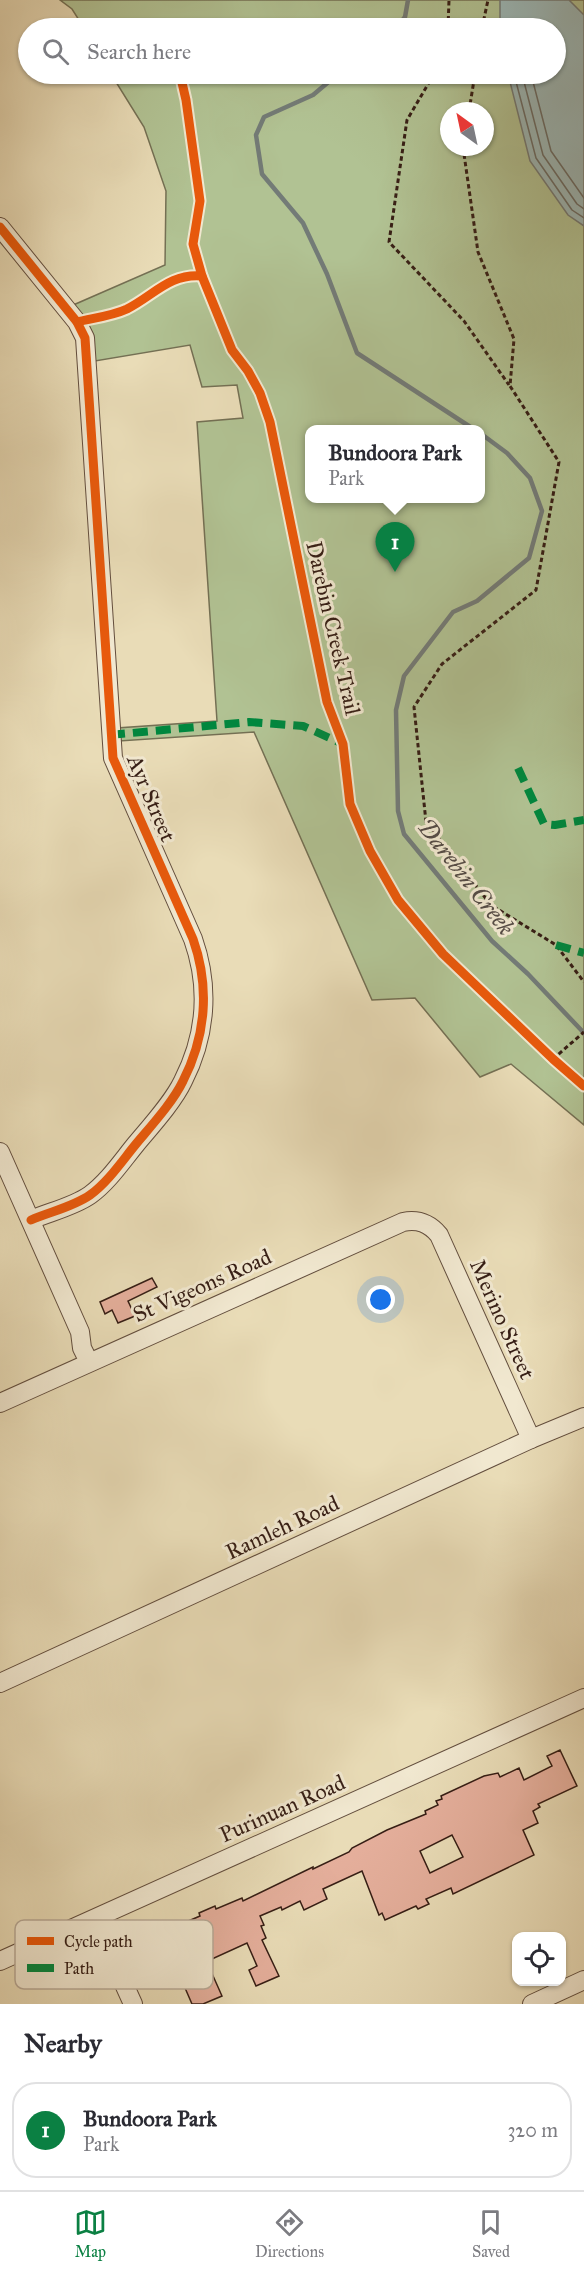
<!DOCTYPE html>
<html lang="en">
<head>
<meta charset="utf-8">
<style>
  body { margin:0; font-family:"IM FELL Great Primer",serif; background:#f7f7f7; color:#2b2b33 }
  .controls { position:absolute; right:18px; bottom:18px; display:grid; overflow:hidden; border-radius:12px; box-shadow:0 2px 4px #0004 }
  .controls button { width:54px; height:54px; display:grid; place-items:center; padding:0; border:0; border-bottom:2px solid #e1e1e2; background:#fff; color:#2b2b33; font:30px sans-serif }
  .compass { position:absolute; left:440px; top:102px; width:54px; height:54px; border-radius:50%; background:#fff; box-shadow:0 2px 4px #0004; rotate:327deg }
  .you { position:absolute; left:381px; top:1300px; width:21px; height:21px; margin:-15px; border:4px solid #fff; border-radius:50%; background:#1a73e8; box-shadow:0 0 0 9px #1a73e833 }
  .badge { display:grid; place-items:center; width:39px; height:39px; border-radius:50%; background:#0b8043; color:#fff; font-size:20px; font-weight:700 }
  .pin { position:absolute; translate:-50% -50px; filter:drop-shadow(0 2px 3px #0008) }
  .pin::after { content:''; position:absolute; top:32px; width:21px; height:18px; background:inherit; clip-path:polygon(0 0,100% 0,50% 100%) }
  .popup { position:absolute; left:305px; top:425px; width:180px; height:78px; box-sizing:border-box; display:grid; place-content:center; border-radius:12px; background:#fff; filter:drop-shadow(0 2px 4px #0005); font-size:20px; white-space:nowrap; color:#7c7c81 }
  .popup b { font-size:22px; color:#2b2b33 }
  .popup::after { content:''; position:absolute; left:50%; top:100%; margin-left:-12px; border:12px solid transparent; border-top-color:#fff }
  .list { margin:0; padding:0; list-style:none }
  h2 { display:flex; justify-content:space-between; align-items:center; height:78px; margin:0; padding:0 24px; font-size:26px }
  h2 small { font-size:20px; font-weight:400; color:#7c7c81 }
  .list li { display:grid; grid-template-columns:39px 1fr auto; gap:18px; align-items:center; box-sizing:border-box; height:96px; margin:0 12px 12px; padding:0 12px; border:2px solid #e1e1e2; border-radius:24px }
  .list b { display:block; font-size:22px; white-space:nowrap }
  .list p { margin:0; font-size:20px; white-space:nowrap; color:#7c7c81 }
  .list em { font-size:20px; font-style:normal; color:#7c7c81 }
  .icon { flex:none; width:33px; height:33px; fill:none; stroke:currentColor; stroke-width:2; stroke-linecap:round; stroke-linejoin:round }
  .map { position:relative; flex:none; width:584px; height:2004px; overflow:hidden }
  .search { position:absolute; background:#fff; box-shadow:0 2px 4px #0004; left:18px; right:18px; top:18px; height:66px; display:flex; align-items:center; gap:15px; box-sizing:border-box; padding:0 21px; border-radius:33px; color:#7c7c81; font-size:22px }
  .sheet { height:186px; background:#fff }
  nav { display:flex; justify-content:space-around; align-items:center; box-sizing:border-box; height:84px; border-top:2px solid #e1e1e2; background:#fff; font-size:16px; color:#7c7c81 }
  nav a { display:grid; justify-items:center; gap:3px }
  nav .on { color:#0b8043 }
  .map>svg:first-child { display:block }
</style>
</head>
<body>
<div class="map">
<svg width="584" height="2004" viewBox="0 0 584 2004">
  <rect width="100%" height="100%" fill="#e9dcb7"/>
  <filter id="stains"><feTurbulence type="fractalNoise" baseFrequency=".00333" numOctaves="4"/><feColorMatrix values="0 0 0 0 .2 0 0 0 0 .09 0 0 0 0 .02 0 0 0 .5 -.17"/></filter>
  <radialGradient id="worn" r=".72"><stop offset=".6" stop-color="#630" stop-opacity="0"/><stop offset="1" stop-color="#630" stop-opacity=".3"/></radialGradient>
  <!-- green -->
  <path fill="#b1c293" stroke="#747054" stroke-width="1.5" fill-rule="evenodd" d="M60,0H584V1125L511,1064L480,1077L415,998L372,1000L254,732L119,741L117,728L217,721L197,422L243,418L237,385L202,387L190,345L95,361L71,306L165,265L166,191L144,127L111,74H556V28H84L72,9ZM449,111H485V147H449ZM310,430H480V498H310Z"/>
  <!-- water -->
  <path fill="#9cb9b9" stroke="#737b77" stroke-width="1.5" d="M500,0H569L584,15V226L568,215L530,161L508,74H556V28H500Z"/>
  <g fill="none" stroke-linecap="round" stroke-linejoin="round">
    <!-- shore -->
    <g stroke="#696c67" stroke-width="1.5">
      <path d="M514,74L536,158L572,210L584,218"/>
      <path d="M522,74L543,155L577,204L584,209"/>
      <path d="M531,74L551,151L584,198"/>
    </g>
    <!-- stream -->
    <g stroke="#737b77" stroke-width="4.5">
      <path d="M396,28L405,17L408,0"/>
      <path d="M338,74L313,95L264,117L256,135L262,174L303,223L327,274L357,353L475,430"/>
      <path d="M480,433L507,453L530,478L542,511L529,558L477,601L453,612L404,676L396,710L398,811L404,834L492,941L528,974L584,1033"/>
    </g>
  </g>
  <!-- building -->
  <g fill="#e5af9c" stroke="#361e15" stroke-width="1.5" fill-rule="evenodd">
    <path d="M152,1278L157,1287L128,1301L135,1316L118,1323L112,1310L105,1314L100,1302Z"/>
    <path d="M560,1750L577,1786L538,1804L540,1807L533,1811L538,1823L523,1830L534,1855L453,1894L451,1888L426,1899L429,1904L418,1909L416,1906L385,1920L382,1913L379,1915L362,1871L323,1889L327,1899L304,1910L300,1901L282,1910L281,1907L260,1916L264,1925L261,1926L266,1938L262,1940L279,1976L256,1986L249,1970L257,1966L247,1943L212,1959L206,1945L174,1961L160,1931L171,1927L172,1928L200,1916L199,1913L215,1906L216,1909L242,1898L243,1901L313,1867V1869L349,1852L352,1848L387,1830L426,1814L425,1811L438,1805L436,1801L442,1799L441,1796L484,1776L498,1773L500,1777L519,1768L524,1780L552,1766L547,1756ZM452,1835L463,1857L430,1873L420,1851Z"/>
    <path d="M210,1969L222,1996L203,2004H192L182,1981Z"/>
  </g>
  <g fill="none" stroke-linecap="round" stroke-linejoin="round">
    <defs>
      <g id="minor">
        <path d="M0,227L77,322L85,338L113,758L193,939C210,987 206,1036 183,1081C173,1102 151,1126 136,1144C122,1161 108,1182 90,1195C73,1207 49,1212 31,1220"/>
        <path d="M0,1152L80,1332L82,1348L89,1362"/>
        <path d="M0,1403L403,1222C418,1219 429,1223 439,1235L531,1439"/>
        <path d="M0,1683L531,1439L584,1417"/>
        <path d="M100,1917L108,1935L109,1951L133,2004"/>
        <path d="M0,1961L584,1698"/>
        <path d="M532,2004L584,1980"/>
      </g>
    </defs>
    <!-- minor casing -->
    <use href="#minor" stroke="#634e3e" stroke-width="20"/>
    <!-- path -->
    <g stroke="#361e15" stroke-width="3" stroke-dasharray="4.5 3" stroke-linecap="butt">
      <path d="M448,28L449,0"/>
      <path d="M482,28L488,0"/>
      <path d="M434,74L407,120L389,242L464,321L509,385"/>
      <path d="M469,111L475,74"/>
      <path d="M463,147L478,252L514,339L510,386L559,462L536,590L442,664L414,707L426,822L491,905L556,945L584,982"/>
      <path d="M553,1059L584,1032"/>
    </g>
    <!-- minor -->
    <use href="#minor" stroke="#f1e8d0" stroke-width="18"/>
    <!-- quiet -->
    <g stroke="#00873e" stroke-width="8" stroke-dasharray="15 8" stroke-linecap="butt">
      <path d="M110,735L249,722L303,726L343,744"/>
      <path d="M518,768L544,824L555,825L584,820"/>
      <path d="M556,945L584,953"/>
    </g>
    <defs>
      <g id="cycleway">
        <path d="M180,74L186,100L200,201L193,244L202,276L232,350L248,371L260,393L270,422L327,702L343,744L350,804L370,851L398,900L443,954L553,1059L584,1086"/>
        <path d="M0,227L77,322L85,338L113,758L193,939C210,987 206,1036 183,1081C173,1102 151,1126 136,1144C122,1161 108,1182 90,1195C73,1207 49,1212 31,1220"/>
        <path d="M77,322C93,318 112,316 127,309C153,296 170,273 202,276"/>
      </g>
    </defs>
    <!-- cycleway casing -->
    <use href="#cycleway" stroke="#f1e8d0" stroke-width="13"/>
    <!-- cycleway -->
    <use href="#cycleway" stroke="#e8590c" stroke-width="9"/>
  </g>
  <g text-anchor="middle" stroke-width="6" stroke-linejoin="round" paint-order="stroke">
    <!-- street labels -->
    <g font-size="22" fill="#361e15" stroke="#f1e8d0">
      <text transform="translate(334 628) rotate(77)" y="8">Darebin Creek Trail</text>
      <text transform="translate(152 798) rotate(67)" y="8">Ayr Street</text>
      <text transform="translate(202 1285) rotate(-24)" y="8">St Vigeons Road</text>
      <text transform="translate(503 1319) rotate(66)" y="8">Merino Street</text>
      <text transform="translate(282 1527) rotate(-25)" y="8">Ramleh Road</text>
      <text transform="translate(282 1808) rotate(-24)" y="8">Purinuan Road</text>
    </g>
    <!-- water labels -->
    <g font-size="24" font-style="italic" fill="#554c46" stroke="#f1e8d0">
      <text transform="translate(466 877) rotate(52)" y="8">Darebin Creek</text>
    </g>
  </g>
  <!-- legend -->
  <rect x="15" y="1920" width="198" height="69" rx="9" fill="#f1e8d0" stroke="#b9ab98" stroke-width="1.5"/>
  <rect x="27" y="1937" width="27" height="8" fill="#e8590c"/>
  <rect x="27" y="1964" width="27" height="8" fill="#00873e"/>
  <g font-size="16" fill="#361e15">
    <text x="64" y="1947">Cycle path</text>
    <text x="64" y="1974">Path</text>
  </g>
  <rect width="100%" height="100%" filter="url(#stains)"/>
  <rect width="100%" height="100%" fill="url(#worn)"/>
</svg>
<div class="controls">
<button><svg class="icon" aria-label="locate" viewBox="0 0 24 24"><circle cx="12" cy="12" r="6"/><path d="M12 2v4M12 18v4M2 12h4M18 12h4"/></svg></button>
</div>
<svg class="compass" viewBox="-18 -18 36 36"><path d="M0-13l5 13h-10z" fill="#e53935"/><path d="M0 13l5-13h-10z" fill="#7c7c81"/></svg>
<div class="you"></div>
<div class="pin badge" style="left:395px;top:572px">1</div>
<div class="popup"><b>Bundoora Park</b>Park</div>
<div class="search"><svg class="icon" aria-label="search" viewBox="0 0 24 24"><circle cx="10" cy="10" r="6"/><path d="M15 15l6 6"/></svg>Search here</div>
</div>
<section class="sheet">
<h2>Nearby<small></small></h2>
<ul class="list">
<li><span class="badge">1</span><div><b>Bundoora Park</b><p>Park</p></div><em>320 m</em></li>
</ul>
</section>
<nav>
<a class="on"><svg class="icon" aria-label="map" viewBox="0 0 24 24"><path d="M3 6l6-2 6 2 6-2v14l-6 2-6-2-6 2zM9 4v14M15 6v14"/></svg>Map</a>
<a><svg class="icon" aria-label="directions" viewBox="0 0 24 24"><path d="M12 3l9 9-9 9-9-9zM9 14v-3h6M13 9l2 2-2 2"/></svg>Directions</a>
<a><svg class="icon" aria-label="saved" viewBox="0 0 24 24"><path d="M7 4h10v16l-5-4-5 4z"/></svg>Saved</a>
</nav>
</body>
</html>
